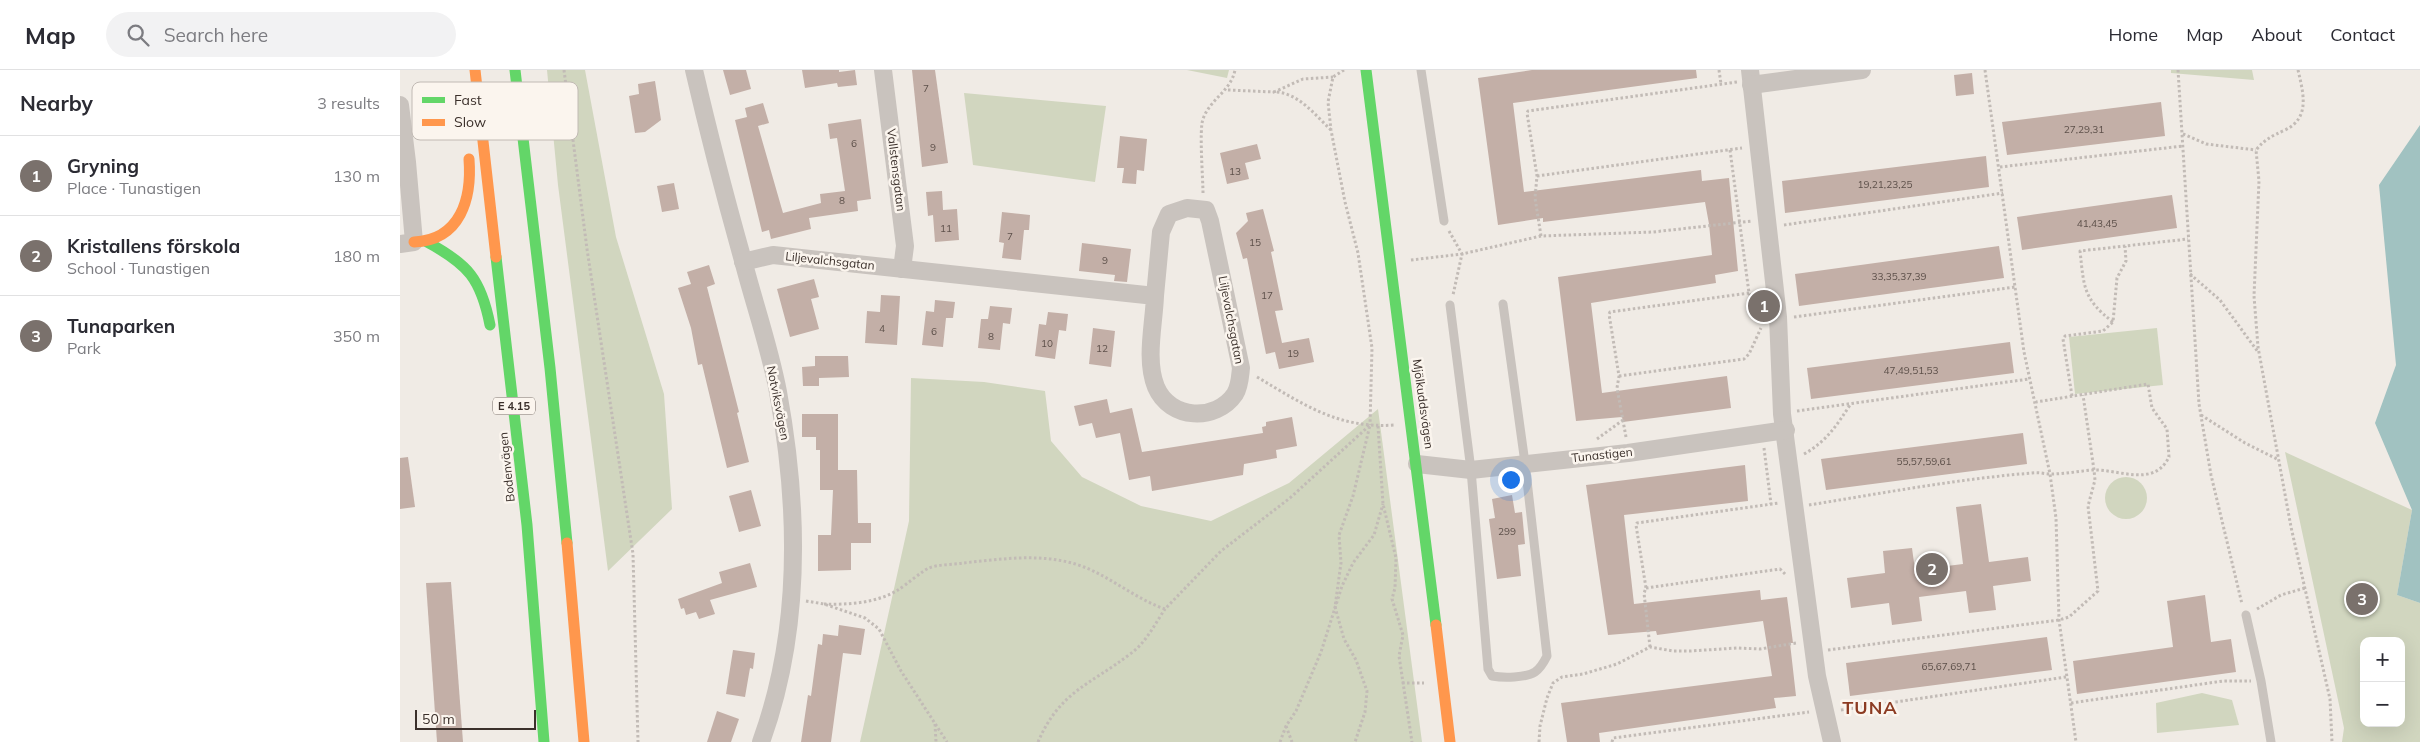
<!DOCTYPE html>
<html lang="en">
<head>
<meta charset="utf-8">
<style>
  body { margin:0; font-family:Mulish,sans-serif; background:#f2f2f3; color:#2b2b33 }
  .controls { position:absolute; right:15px; bottom:15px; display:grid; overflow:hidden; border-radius:10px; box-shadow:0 5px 20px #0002 }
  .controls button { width:45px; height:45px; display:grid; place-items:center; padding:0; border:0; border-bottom:1px solid #e1e1e2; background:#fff; color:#2b2b33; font:25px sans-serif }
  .scale { position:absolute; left:15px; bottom:12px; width:121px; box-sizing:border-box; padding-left:5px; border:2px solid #3b302b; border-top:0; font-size:14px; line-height:18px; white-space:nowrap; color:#3b302b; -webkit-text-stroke:4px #fbf5ee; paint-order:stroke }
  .you { position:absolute; left:1110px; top:409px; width:18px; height:18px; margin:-12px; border:4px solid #fff; border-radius:50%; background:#1a73e8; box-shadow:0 0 0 8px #1a73e833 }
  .badge { display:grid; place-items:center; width:32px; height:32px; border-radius:50%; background:#7a716c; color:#fff; font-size:16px; font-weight:700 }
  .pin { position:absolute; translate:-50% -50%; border:2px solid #fff; box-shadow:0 1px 5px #0006 }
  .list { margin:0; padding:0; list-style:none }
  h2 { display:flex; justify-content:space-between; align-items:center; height:65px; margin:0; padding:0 20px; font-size:21px }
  h2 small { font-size:16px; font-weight:400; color:#7c7c81 }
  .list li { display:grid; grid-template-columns:32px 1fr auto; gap:15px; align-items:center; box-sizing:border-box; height:80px; padding:0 20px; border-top:1px solid #e1e1e2 }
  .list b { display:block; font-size:19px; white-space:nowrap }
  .list p { margin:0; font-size:16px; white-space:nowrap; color:#7c7c81 }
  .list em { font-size:16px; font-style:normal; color:#7c7c81 }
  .icon { flex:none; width:28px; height:28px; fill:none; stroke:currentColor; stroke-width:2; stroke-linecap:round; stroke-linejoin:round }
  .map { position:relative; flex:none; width:2020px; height:672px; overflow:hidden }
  header { display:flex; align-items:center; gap:30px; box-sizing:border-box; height:70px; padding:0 25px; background:#fff; border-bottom:1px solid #e1e1e2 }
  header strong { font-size:24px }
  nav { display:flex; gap:28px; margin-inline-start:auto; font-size:18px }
  .search { width:350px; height:45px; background:#f2f2f3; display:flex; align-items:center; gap:12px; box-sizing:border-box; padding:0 18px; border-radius:28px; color:#7c7c81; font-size:19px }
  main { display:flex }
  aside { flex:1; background:#fff }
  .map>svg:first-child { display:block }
</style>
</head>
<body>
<header>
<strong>Map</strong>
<div class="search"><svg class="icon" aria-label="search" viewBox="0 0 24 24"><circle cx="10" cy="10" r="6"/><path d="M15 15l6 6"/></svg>Search here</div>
<nav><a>Home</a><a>Map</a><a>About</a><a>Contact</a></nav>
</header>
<main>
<aside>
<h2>Nearby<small>3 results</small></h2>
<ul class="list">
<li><span class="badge">1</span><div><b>Gryning</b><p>Place · Tunastigen</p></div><em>130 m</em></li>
<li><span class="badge">2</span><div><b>Kristallens förskola</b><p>School · Tunastigen</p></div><em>180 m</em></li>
<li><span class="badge">3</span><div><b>Tunaparken</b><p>Park</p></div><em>350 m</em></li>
</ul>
</aside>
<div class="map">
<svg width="2020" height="672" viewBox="0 0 2020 672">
  <rect width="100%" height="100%" fill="#f0ebe5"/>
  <!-- green -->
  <g fill="#d1d6bf" fill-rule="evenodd">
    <path d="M147,0H185L216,167L264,324L272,439L208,501L158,115Z"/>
    <path d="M787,0H829L827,8Z"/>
    <path d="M1771,0H1852L1854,10L1771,3Z"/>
    <path d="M564,23L706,36L695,112L573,95Z"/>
    <path d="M1757,258L1763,315L1675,324L1669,267Z"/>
    <path d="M511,308L584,312L645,321L651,371L682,407L741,436L811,451L889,413L978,339L1022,672H460L509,451Z"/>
    <path d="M1885,382L2012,440L1997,525L2020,533V672H1942L1944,658ZM1964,571H2001V653H1964Z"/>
    <circle cx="1726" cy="428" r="21"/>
    <path d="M1802,623L1832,630L1839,655L1757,663L1756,633Z"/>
  </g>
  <!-- water -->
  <path fill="#a1c2c1" d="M2020,55V533L1997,525L2012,440L1975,353L1996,295L1979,115Z"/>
  <!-- building -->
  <g fill="#c3afa7">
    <path d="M323,0H346L351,19L330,25Z"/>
    <path d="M402,0H439V2L455,0L457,15L438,17L437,13L405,18Z"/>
    <path d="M512,0H535L548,93L522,97Z"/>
    <path d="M1132,0H1296L1297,8L1113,33L1124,122L1301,100L1302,111L1329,108L1338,201L1315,205L1316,213L1191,233L1202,323L1327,306L1331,338L1223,352L1222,347L1176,351L1158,207L1312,185L1309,154L1305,132L1143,152V148L1098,155L1078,8Z"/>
    <path d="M1572,3L1574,24L1556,26L1554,5Z"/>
    <path d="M255,11L261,50L245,62L235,63L229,26L239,24L238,14Z"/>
    <path d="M1761,32L1765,66L1607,85L1602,52Z"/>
    <path d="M363,33L369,53L358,56L383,143L421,133L420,124L445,121L437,68L430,69L428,54L461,49L471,129L457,131L458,141L409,148L411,159L371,169L369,160L362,162L335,50L347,47L345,38Z"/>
    <path d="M720,66L747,69L744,101L737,100L736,114L722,113L724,98H717Z"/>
    <path d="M857,74L861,89L845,93L849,109L827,114L820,83Z"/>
    <path d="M1586,86L1589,117L1385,143L1382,111Z"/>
    <path d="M274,113L279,139L262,142L257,116Z"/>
    <path d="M542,121L543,140L557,139L559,170L535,172L533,145L528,146L526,122Z"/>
    <path d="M1772,125L1777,158L1622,180L1617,147Z"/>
    <path d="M863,139L874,181L871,182L883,240L875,241L882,273L909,268L914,292L879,299L875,282L866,284L847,188L843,189L836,163L848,151L846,143Z"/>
    <path d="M602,142L630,145L629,160H624L621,190L602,188L604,173L599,172Z"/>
    <path d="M682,173L731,179L727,212L714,211L715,205L679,201Z"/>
    <path d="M1599,176L1604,208L1399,236L1395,204Z"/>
    <path d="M309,195L315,214L307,217L339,342L337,343L349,392L327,398L302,294L298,295L291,258L278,218L291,214L287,202Z"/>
    <path d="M414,209L419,227L411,229L419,259L390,267L377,219Z"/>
    <path d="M481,225L500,226L497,275L465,273L467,241L480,242Z"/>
    <path d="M535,230L555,232L553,248H546L543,277L522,275L526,241L534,242Z"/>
    <path d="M590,236L612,238L610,254L603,253L600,280L578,278L581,249H588Z"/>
    <path d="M648,242L668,244L666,261L659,260L655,289L635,286L639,254L646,255Z"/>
    <path d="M693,258L715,261L711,297L689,294Z"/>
    <path d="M1610,272L1614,303L1411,329L1407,298Z"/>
    <path d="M415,286H448L449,307L419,308V316H403L402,297L415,296Z"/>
    <path d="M707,329L710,343L732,338L742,382L863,363L862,357L866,356V352L892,347L897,376L876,380L877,388L844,394L843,405L752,421L750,406L729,410L720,363L696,368L692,353L679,356L674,336Z"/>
    <path d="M402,344H438V400H457L458,453H471V473H451V500L418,501V465H431L433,420H420V380H416V367H402Z"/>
    <path d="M1623,363L1627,394L1426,420L1421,389Z"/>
    <path d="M8,387L15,437L0,439V388Z"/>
    <path d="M1345,395L1348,431L1224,445L1234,534L1360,520L1361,530L1387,527L1393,573H1390L1396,626L1374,628L1376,638L1199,663L1200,672H1167L1161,633L1372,606L1363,551L1257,565L1256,561L1208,565L1186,415Z"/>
    <path d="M351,420L361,456L339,462L329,426Z"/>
    <path d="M1112,425L1115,443L1122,442L1125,474L1118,475L1121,506L1097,509L1089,449L1095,448L1092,429Z"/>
    <path d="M1581,434L1589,492L1628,487L1631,511L1593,516L1596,540L1569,543L1566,521L1519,527L1522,551L1492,555L1489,533L1451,538L1447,508L1485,503L1483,481L1512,478L1515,500L1563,494L1556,437Z"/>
    <path d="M350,493L357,517L310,530L315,544L299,549L296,542L286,545L284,538L281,539L278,529L322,513L319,502Z"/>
    <path d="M51,512L63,672H37L26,513Z"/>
    <path d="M1805,525L1811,572L1831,569L1836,602L1677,624L1673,591L1773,577L1767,531Z"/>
    <path d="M439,555L465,559L461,585L443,583L431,672H401L408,625L411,626L418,574L422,575L423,564L438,566Z"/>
    <path d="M1647,567L1652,600L1450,626L1446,593Z"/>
    <path d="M333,580L355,583L353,599L350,598L345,627L326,624Z"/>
    <path d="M317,641L339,649L331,672H307Z"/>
  </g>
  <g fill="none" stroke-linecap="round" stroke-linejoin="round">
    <!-- path -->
    <g stroke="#c2bbb6" stroke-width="3" stroke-dasharray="2.5 2.5" stroke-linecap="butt">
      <path d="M164,0L187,179L233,484L238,672"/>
      <path d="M944,0L933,7L928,32L931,60L945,132L958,183L972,278L970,355"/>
      <path d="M1319,0L1321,14"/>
      <path d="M1585,0L1624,282L1650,404L1656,448L1659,550L1676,672"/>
      <path d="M1778,0L1799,334L1811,405L1842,534"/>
      <path d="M1898,0C1903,22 1911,48 1885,60C1872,66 1865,69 1856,80L1859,111L1854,226L1858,277L1891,457L1930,629L1932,672"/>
      <path d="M828,20L874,22"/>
      <path d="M931,60C915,45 898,22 874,22L903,9L933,7"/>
      <path d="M1783,64L1806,74L1856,80"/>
      <path d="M1330,80L1349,223L1360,247"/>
      <path d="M1600,97L1783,76"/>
      <path d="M1137,106L1342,78"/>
      <path d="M803,123C803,109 799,59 803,49C810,29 831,21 835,0"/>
      <path d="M1384,155L1603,123"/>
      <path d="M1049,161L1062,184L1053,225"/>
      <path d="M1141,166L1135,128L1137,106L1127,43L1128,41L1337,12"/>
      <path d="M1011,190L1062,184L1141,166L1253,162L1352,151"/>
      <path d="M1790,204L1820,230L1858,282"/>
      <path d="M1394,247L1615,217"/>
      <path d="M1713,252C1683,229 1684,217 1680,181L1788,169"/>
      <path d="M1219,306L1344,289L1349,284L1361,258"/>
      <path d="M857,307C903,334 938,359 994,355"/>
      <path d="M1672,326L1663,269L1665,266L1703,261L1713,252L1717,208L1726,191L1725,176"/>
      <path d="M1397,341L1629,309"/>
      <path d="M1801,345L1845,373L1877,389"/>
      <path d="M978,356L983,434L996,488L995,518L992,529L1003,565L999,586L1012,672"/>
      <path d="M1226,367L1217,318L1219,306L1209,244L1210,242L1349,223"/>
      <path d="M1197,369L1223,350"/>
      <path d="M1364,378L1371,434"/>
      <path d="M1404,384C1426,372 1437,355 1450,335"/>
      <path d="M1409,435C1483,423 1558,409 1632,403C1639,402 1645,404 1651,404C1665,404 1679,401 1693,400C1719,399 1754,418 1769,387L1767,359L1752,338L1748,314L1636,332"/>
      <path d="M1246,518L1380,499L1386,505"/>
      <path d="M406,531L424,534L465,548L479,559L501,601L547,672"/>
      <path d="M424,534C447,535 477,533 498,520C506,515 522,501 529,498C539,494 552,495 563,493C603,489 645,482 684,497C712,508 736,529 765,539L821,481L890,428L970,355L953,426L939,465L941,493L935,537L944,569L956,590L967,621L965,642L955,672"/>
      <path d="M1857,539L1881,525L1905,518"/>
      <path d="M1250,577L1244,523L1246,518L1236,455L1237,453L1379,433"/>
      <path d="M1428,580L1659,550L1669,547L1698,521L1688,436L1695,410L1694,400L1683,325"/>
      <path d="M1002,613H1024"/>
      <path d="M1671,633L1823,611H1851"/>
      <path d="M1441,640L1666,607"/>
      <path d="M535,654L536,672"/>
      <path d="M886,656L892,672"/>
      <path d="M638,672C660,621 690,615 730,584C745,574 755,554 765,539"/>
      <path d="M880,672L886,656L896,641L921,582L942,516L953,493L974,465L983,434"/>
      <path d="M1139,672L1140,656L1147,628L1153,613L1162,607L1183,604L1217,594L1250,577L1273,581H1290L1337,578L1360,579L1396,573"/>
      <path d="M1212,672L1213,668L1409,642"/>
    </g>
    <!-- lane -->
    <g stroke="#c9c3be" stroke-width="9">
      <path d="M1021,0L1044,151"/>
      <path d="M1050,235L1071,400L1088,599L1092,606C1103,608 1126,608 1135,602C1141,598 1144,592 1147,586L1125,393L1103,234"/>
      <path d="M1846,545L1861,611L1871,672"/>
    </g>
    <!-- street -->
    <g stroke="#c9c3be" stroke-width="18">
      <path d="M294,0C309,65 326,130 344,194C355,236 370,279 378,322C399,437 402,560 361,672"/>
      <path d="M483,0L505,176L502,199"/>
      <path d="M1350,0L1378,247L1382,344L1417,606L1432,672"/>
      <path d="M1351,15L1462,0"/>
      <path d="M0,35L7,92L14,172L0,174"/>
      <path d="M343,192L373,185L755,226L761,162L769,144L787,138L806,140L810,151L841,298C840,306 840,316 835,324C816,352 770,350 756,317C745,290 754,254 755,226"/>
      <path d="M1017,394L1071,400L1228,383L1386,360"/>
    </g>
    <!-- fast -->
    <g stroke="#63d668" stroke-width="11">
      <path d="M115,0L150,298L167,473"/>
      <path d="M966,0L1036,555"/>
      <path d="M27,172C68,194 81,209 90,255"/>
      <path d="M96,187L127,455L144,672"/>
    </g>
    <!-- slow -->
    <g stroke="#ff974d" stroke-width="11">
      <path d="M75,0L96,187"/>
      <path d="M14,172C61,170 72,128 69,89"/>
      <path d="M167,473L184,672"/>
      <path d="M1036,555L1050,672"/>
    </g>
  </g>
  <g text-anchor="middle" stroke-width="5" stroke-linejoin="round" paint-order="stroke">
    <!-- number labels -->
    <g font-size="10" fill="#5d504a">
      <text x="526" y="22">7</text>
      <text x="1684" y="63">27,29,31</text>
      <text x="454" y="77">6</text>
      <text x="533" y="81">9</text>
      <text x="835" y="105">13</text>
      <text x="1485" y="118">19,21,23,25</text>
      <text x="442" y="134">8</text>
      <text x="1697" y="157">41,43,45</text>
      <text x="546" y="162">11</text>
      <text x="610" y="170">7</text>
      <text x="855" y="176">15</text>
      <text x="705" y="194">9</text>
      <text x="1499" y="210">33,35,37,39</text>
      <text x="867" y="229">17</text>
      <text x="482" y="262">4</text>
      <text x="534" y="265">6</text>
      <text x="591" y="270">8</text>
      <text x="647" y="277">10</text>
      <text x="702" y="282">12</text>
      <text x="893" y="287">19</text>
      <text x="1511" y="304">47,49,51,53</text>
      <text x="1524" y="395">55,57,59,61</text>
      <text x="1107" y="465">299</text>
      <text x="1549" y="600">65,67,69,71</text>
    </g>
    <!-- shield labels -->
    <rect fill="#fbf5ee" stroke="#756b66" stroke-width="1" x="93" y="327.5" width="42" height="17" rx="4"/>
    <g font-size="11" font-weight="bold" fill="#3b302b">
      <text x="114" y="340">E 4.15</text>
    </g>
    <!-- street labels -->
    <g font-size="12" fill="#3b302b" stroke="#fbf5ee">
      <text transform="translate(496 100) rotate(83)" y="4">Vallstensgatan</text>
      <text transform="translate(430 191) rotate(6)" y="4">Liljevalchsgatan</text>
      <text transform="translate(831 250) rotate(79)" y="4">Liljevalchsgatan</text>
      <text transform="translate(378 333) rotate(79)" y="4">Notviksvägen</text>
      <text transform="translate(1023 334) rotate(82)" y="4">Mjölkuddsvägen</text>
      <text transform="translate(1202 385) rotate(-6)" y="4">Tunastigen</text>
      <text transform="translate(107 397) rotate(-96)" y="4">Bodenvägen</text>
    </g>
    <!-- district labels -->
    <g font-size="18" font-weight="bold" letter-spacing="1" fill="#8c3b22" stroke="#fbf5ee">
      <text x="1470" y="644">TUNA</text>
    </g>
  </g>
  <!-- legend -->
  <rect x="12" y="12" width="166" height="58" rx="8" fill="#fbf5ee" stroke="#c1bab4" stroke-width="1"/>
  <rect x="22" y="27" width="23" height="6" fill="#63d668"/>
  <rect x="22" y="49" width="23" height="7" fill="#ff974d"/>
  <g font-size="14" fill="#3b302b">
    <text x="54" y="35">Fast</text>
    <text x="54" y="57">Slow</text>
  </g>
</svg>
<div class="controls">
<button>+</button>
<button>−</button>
</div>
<div class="scale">50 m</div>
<div class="you"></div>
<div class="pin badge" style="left:1364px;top:236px">1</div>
<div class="pin badge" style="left:1532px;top:499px">2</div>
<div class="pin badge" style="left:1962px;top:529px">3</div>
</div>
</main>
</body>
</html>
